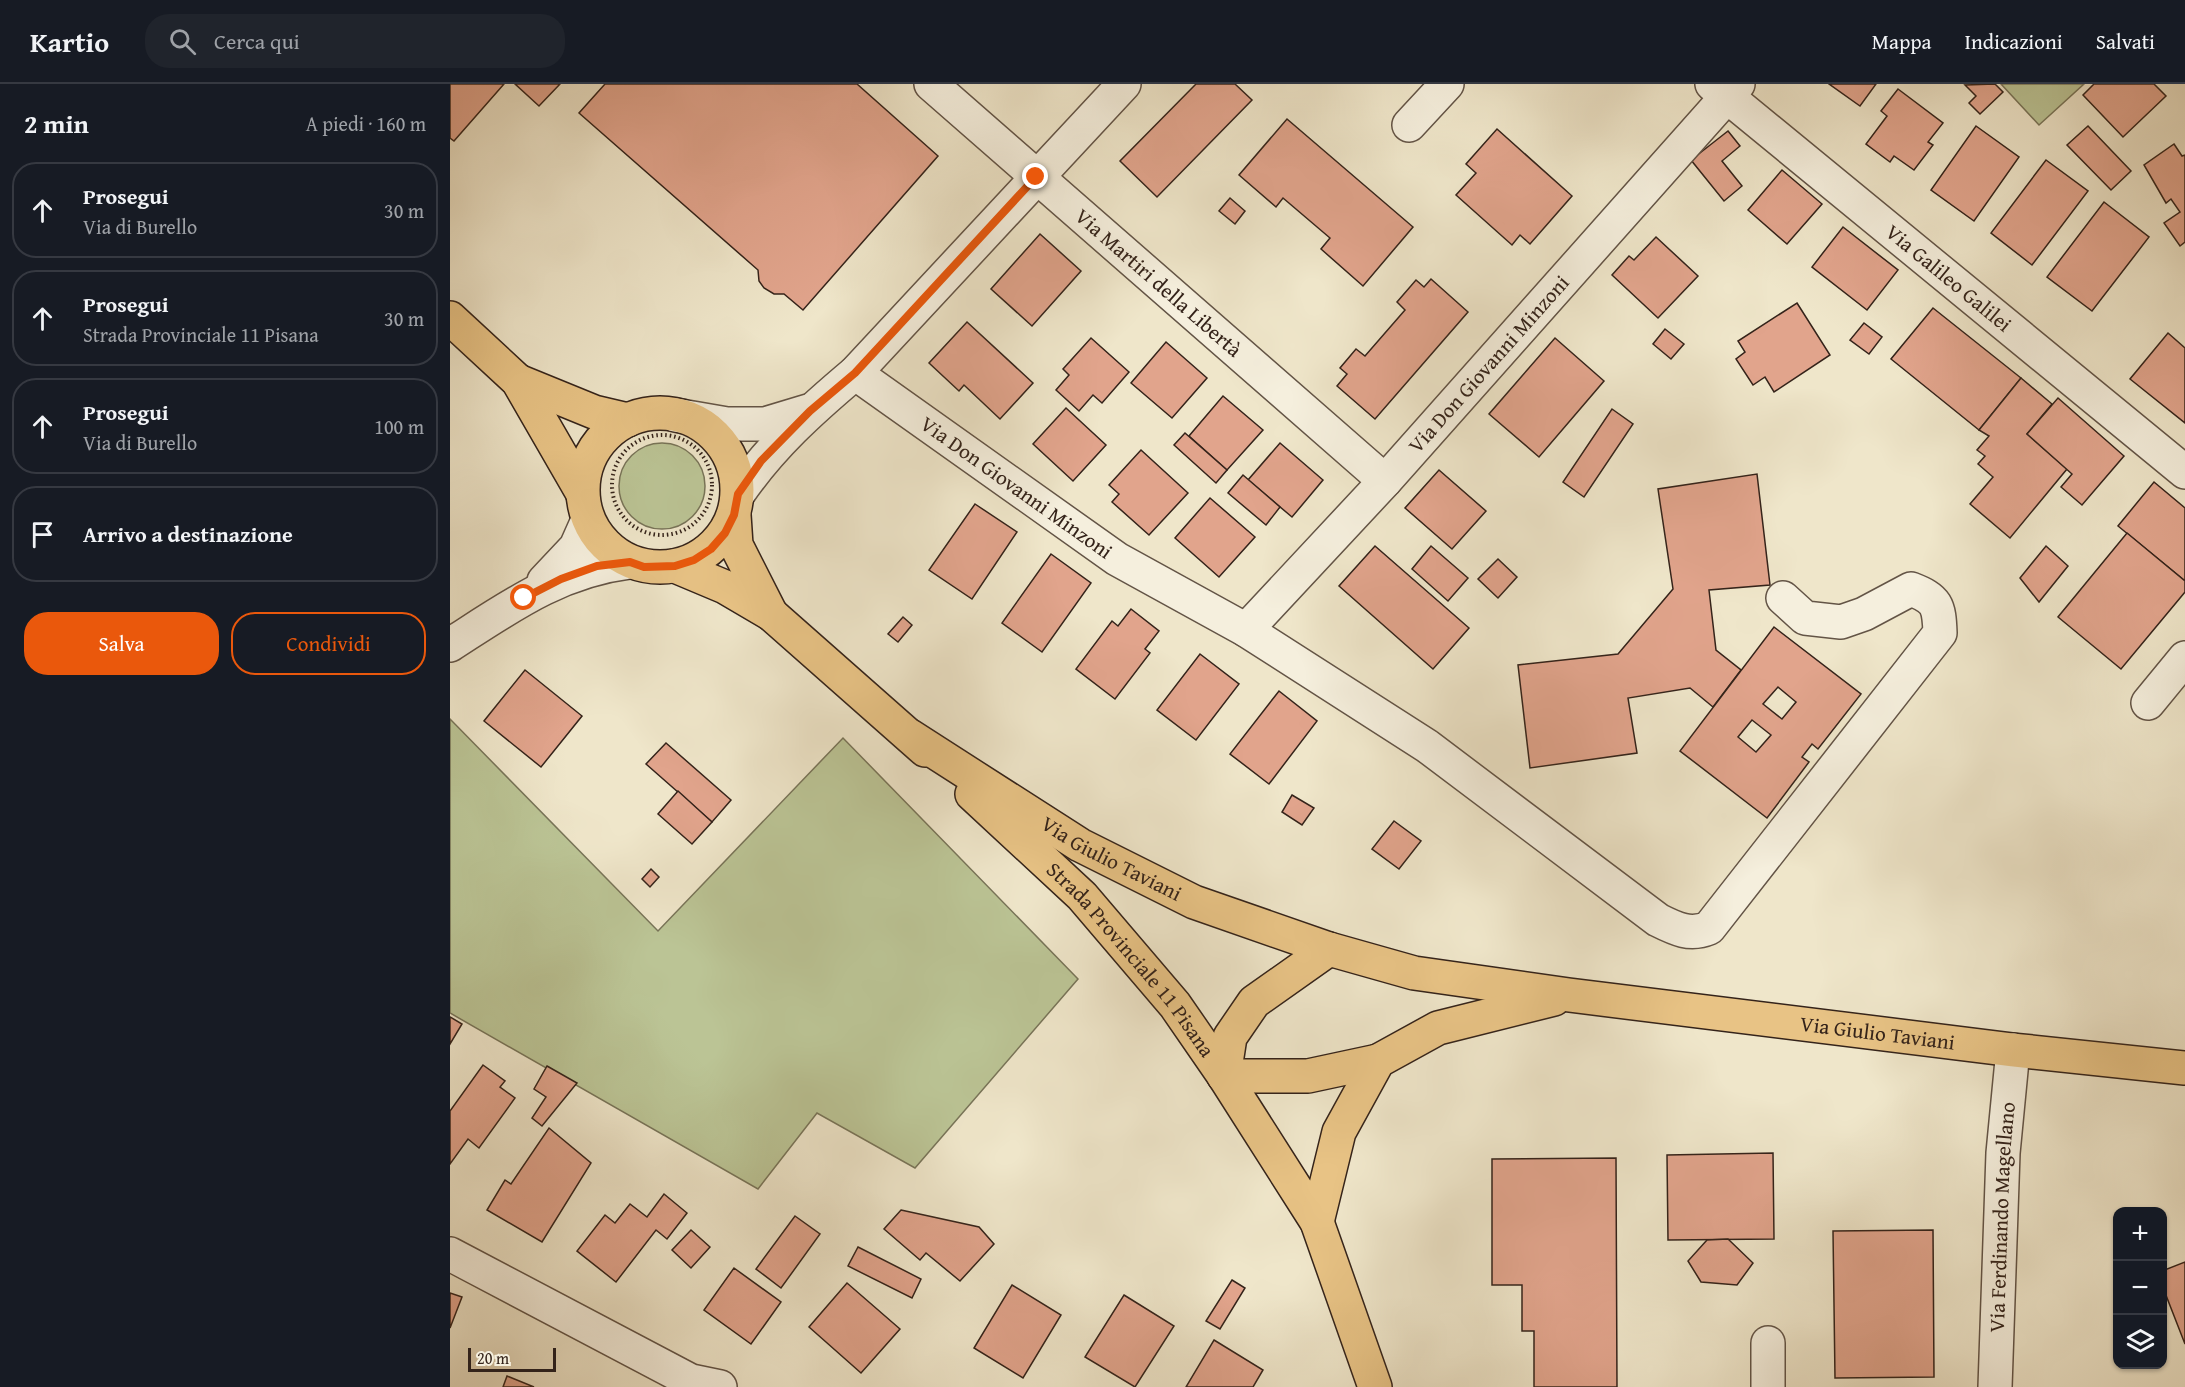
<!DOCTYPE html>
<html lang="it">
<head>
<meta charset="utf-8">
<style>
  body { margin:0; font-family:"Gentium Book Plus",serif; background:#20242c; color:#f1f3f6 }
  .controls { position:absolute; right:18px; bottom:18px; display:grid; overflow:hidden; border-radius:12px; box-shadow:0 2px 4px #0004 }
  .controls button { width:54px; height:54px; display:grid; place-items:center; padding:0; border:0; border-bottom:2px solid #363941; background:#171b24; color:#f1f3f6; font:30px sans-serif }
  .scale { position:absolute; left:18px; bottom:15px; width:88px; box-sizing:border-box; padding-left:6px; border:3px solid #34231a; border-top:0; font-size:16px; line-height:21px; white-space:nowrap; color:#34231a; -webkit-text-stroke:4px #f5efdd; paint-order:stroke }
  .stop { position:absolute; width:18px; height:18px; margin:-14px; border:4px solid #ea580c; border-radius:50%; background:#fff }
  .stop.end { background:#ea580c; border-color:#fff; box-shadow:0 2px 6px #0008 }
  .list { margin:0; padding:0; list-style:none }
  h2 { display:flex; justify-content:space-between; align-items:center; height:78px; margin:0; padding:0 24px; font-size:26px }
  h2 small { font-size:20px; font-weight:400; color:#9ea1a6 }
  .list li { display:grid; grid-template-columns:39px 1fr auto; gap:18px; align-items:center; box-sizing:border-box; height:96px; margin:0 12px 12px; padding:0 12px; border:2px solid #363941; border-radius:24px }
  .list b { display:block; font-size:22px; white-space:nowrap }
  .list p { margin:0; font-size:20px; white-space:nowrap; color:#9ea1a6 }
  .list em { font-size:20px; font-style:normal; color:#9ea1a6 }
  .actions { display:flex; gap:12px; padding:18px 24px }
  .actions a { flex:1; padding:14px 0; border:2px solid #ea580c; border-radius:24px; text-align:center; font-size:21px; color:#ea580c }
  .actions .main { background:#ea580c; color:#fff }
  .icon { flex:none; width:33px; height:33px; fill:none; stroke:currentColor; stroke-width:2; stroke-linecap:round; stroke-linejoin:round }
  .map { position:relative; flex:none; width:1735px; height:1303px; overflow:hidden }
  header { display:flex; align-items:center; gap:36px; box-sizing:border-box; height:84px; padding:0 30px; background:#171b24; border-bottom:2px solid #363941 }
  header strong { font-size:28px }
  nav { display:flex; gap:33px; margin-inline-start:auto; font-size:21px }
  .search { width:420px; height:54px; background:#20242c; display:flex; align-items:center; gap:15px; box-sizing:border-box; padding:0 21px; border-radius:24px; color:#9ea1a6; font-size:22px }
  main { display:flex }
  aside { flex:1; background:#171b24 }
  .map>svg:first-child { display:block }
</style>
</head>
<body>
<header>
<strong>Kartio</strong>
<div class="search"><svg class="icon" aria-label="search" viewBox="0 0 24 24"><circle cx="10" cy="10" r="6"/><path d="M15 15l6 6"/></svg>Cerca qui</div>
<nav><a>Mappa</a><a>Indicazioni</a><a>Salvati</a></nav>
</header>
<main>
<aside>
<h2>2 min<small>A piedi · 160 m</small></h2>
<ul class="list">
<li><svg class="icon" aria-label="ahead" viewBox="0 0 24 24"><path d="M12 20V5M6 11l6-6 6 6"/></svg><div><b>Prosegui</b><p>Via di Burello</p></div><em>30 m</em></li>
<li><svg class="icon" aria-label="ahead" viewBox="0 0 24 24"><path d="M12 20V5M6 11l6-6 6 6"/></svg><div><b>Prosegui</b><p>Strada Provinciale 11 Pisana</p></div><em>30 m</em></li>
<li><svg class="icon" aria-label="ahead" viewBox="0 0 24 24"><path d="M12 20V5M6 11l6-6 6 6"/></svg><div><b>Prosegui</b><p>Via di Burello</p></div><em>100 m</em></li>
<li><svg class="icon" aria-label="arrive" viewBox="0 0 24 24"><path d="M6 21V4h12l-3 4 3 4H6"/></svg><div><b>Arrivo a destinazione</b></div></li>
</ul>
<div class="actions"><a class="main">Salva</a><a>Condividi</a></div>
</aside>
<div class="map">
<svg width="1735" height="1303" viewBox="0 0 1735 1303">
  <rect width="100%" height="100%" fill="#efe6ca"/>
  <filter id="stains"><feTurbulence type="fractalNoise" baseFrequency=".00333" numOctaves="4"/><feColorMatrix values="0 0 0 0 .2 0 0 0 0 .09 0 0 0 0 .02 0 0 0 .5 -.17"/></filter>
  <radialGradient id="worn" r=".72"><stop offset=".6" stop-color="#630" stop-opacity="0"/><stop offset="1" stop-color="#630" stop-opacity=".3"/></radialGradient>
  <!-- green -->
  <g fill="#bbc495" stroke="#787458" stroke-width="1.5">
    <path d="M1551,0H1634L1589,41Z"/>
    <circle cx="212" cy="402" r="43"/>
    <path d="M0,635L208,847L393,654L628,895L465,1084L367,1029L308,1105L0,929Z"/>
  </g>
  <!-- building -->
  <g fill="#e1a48c" stroke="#34231a" stroke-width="1.5" fill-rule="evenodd">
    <path d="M0,0H54L4,57L0,54Z"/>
    <path d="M65,0H110L89,22Z"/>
    <path d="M155,0H407L488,72L353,226L334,210H324L314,204L309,197L308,186L129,29Z"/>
    <path d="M746,0H785L802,16L707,113L670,77Z"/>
    <path d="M1379,0H1426L1410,22Z"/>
    <path d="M1545,0L1553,8L1530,30L1519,19L1526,12L1515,1Z"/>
    <path d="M1644,0H1704L1716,12L1673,53L1633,11Z"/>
    <path d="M1448,5L1493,39L1478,58L1483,61L1464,86L1444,72L1440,78L1416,60L1437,32L1431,27Z"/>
    <path d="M837,35L963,143L913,202L871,165L880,154L833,114L826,123L789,91Z"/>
    <path d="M1526,42L1569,73L1524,137L1481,106Z"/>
    <path d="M1638,42L1681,87L1661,106L1617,61Z"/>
    <path d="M1047,45L1122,112L1080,160L1070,151L1062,161L1006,111L1026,89L1016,80Z"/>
    <path d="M1278,47L1290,62L1272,77L1292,102L1274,117L1241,76Z"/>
    <path d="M1724,60L1732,72L1735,71V158L1730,162L1714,139L1730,128L1721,115L1716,119L1694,81Z"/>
    <path d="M1596,76L1638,107L1582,181L1541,149Z"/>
    <path d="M1332,86L1372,120L1337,160L1298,126Z"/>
    <path d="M780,114L795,127L785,140L769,127Z"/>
    <path d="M1654,118L1699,153L1642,227L1597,193Z"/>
    <path d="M1393,143L1448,186L1417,226L1362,183Z"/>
    <path d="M590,150L631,187L582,242L541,205Z"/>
    <path d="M1206,153L1248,192L1208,234L1162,191L1179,172L1184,176Z"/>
    <path d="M981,195L1018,228L925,335L887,302L897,290L890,284L906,265L915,272L955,226L947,218L966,196L974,203Z"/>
    <path d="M1347,219L1380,271L1324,308L1315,293L1303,301L1286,275L1295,268L1288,257Z"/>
    <path d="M1483,224L1571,294L1529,346L1441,275Z"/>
    <path d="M517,238L583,299L550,335L514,301L509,307L479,279Z"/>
    <path d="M1414,239L1432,253L1419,270L1400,256Z"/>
    <path d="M1215,245L1234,260L1221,275L1203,260Z"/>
    <path d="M1718,249L1735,264V339L1680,295Z"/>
    <path d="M641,254L679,288L652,319L643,311L629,327L606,306L619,291L613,285Z"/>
    <path d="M1105,254L1154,297L1089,373L1039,330Z"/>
    <path d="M716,258L757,294L722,334L681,299Z"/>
    <path d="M1571,294L1602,320L1577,350L1617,385L1560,454L1520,420L1543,393L1528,380L1535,372L1527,366L1539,352L1529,346Z"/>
    <path d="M773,312L813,346L777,386L739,352Z"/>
    <path d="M1608,314L1674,372L1632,421L1611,403L1622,390L1577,350Z"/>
    <path d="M616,324L656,361L623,397L583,360Z"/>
    <path d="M1162,325L1183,340L1134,413L1113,398Z"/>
    <path d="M735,349L777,386L766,399L724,361Z"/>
    <path d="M830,359L873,396L842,433L798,396Z"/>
    <path d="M691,366L738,409L699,451L662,418L669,410L659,401Z"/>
    <path d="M989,386L1036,427L1002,465L955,424Z"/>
    <path d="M1307,390L1320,501L1259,506L1266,566L1291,586L1263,623L1240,604L1178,614L1187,669L1080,684L1068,581L1168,570L1223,505L1208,405Z"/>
    <path d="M793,391L830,423L816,441L778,409Z"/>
    <path d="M1704,398L1735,424V497L1668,442Z"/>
    <path d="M760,414L805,453L769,493L725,454Z"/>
    <path d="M525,420L567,448L522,515L479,486Z"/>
    <path d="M1677,449L1735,497V508L1671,585L1608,533Z"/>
    <path d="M925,462L1019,544L983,585L889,502Z"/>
    <path d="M981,462L1018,494L998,517L962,485Z"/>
    <path d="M1596,462L1618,482L1589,518L1570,494Z"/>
    <path d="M601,470L641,499L592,568L552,539Z"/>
    <path d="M1048,475L1067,493L1048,514L1028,495Z"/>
    <path d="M681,525L709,547L695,565L700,569L665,615L626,585L662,537L668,542Z"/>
    <path d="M453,533L462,541L448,558L438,550Z"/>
    <path d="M1324,543L1411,610L1368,665L1362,660L1352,673L1359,678L1317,734L1230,667ZM1328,603L1346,618L1332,635L1313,620ZM1302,636L1321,651L1306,668L1288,653Z"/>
    <path d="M750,570L789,600L746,656L707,626Z"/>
    <path d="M75,586L132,632L91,683L34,637Z"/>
    <path d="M829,607L867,637L819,700L780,670Z"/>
    <path d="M216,659L281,716L262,738L196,680Z"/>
    <path d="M228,707L262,738L242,760L208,730Z"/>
    <path d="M842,711L864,724L852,741L832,728Z"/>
    <path d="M944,737L971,757L949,785L922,765Z"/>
    <path d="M201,785L209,793L200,803L192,795Z"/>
    <path d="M0,933L12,940L0,960Z"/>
    <path d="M33,981L55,997L50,1003L65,1014L29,1064L18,1055L0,1080V1027Z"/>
    <path d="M97,982L127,999L92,1042L82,1034L96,1013L84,1005Z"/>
    <path d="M99,1044L141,1079L92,1158L37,1126L55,1096L61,1100Z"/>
    <path d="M1323,1069L1324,1155L1218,1156L1217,1071Z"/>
    <path d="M1166,1074L1167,1303H1084V1247H1072V1201H1042V1075Z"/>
    <path d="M214,1110L237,1129L217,1155L206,1146L166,1198L127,1167L155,1131L165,1139L180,1120L197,1133Z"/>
    <path d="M451,1126L529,1143L544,1160L510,1197L476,1169L470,1176L434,1145Z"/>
    <path d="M345,1132L370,1150L331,1204L306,1185Z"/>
    <path d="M241,1146L260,1163L241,1184L222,1166Z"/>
    <path d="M1483,1146L1484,1293L1385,1294L1383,1147Z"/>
    <path d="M1278,1155L1303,1179L1287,1201L1251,1198L1238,1177L1257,1156Z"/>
    <path d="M408,1163L471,1195L462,1214L398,1182Z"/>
    <path d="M1735,1178V1260L1712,1201V1187Z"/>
    <path d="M284,1184L331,1218L301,1260L254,1226Z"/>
    <path d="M782,1196L795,1204L770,1245L756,1237Z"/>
    <path d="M397,1199L450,1245L411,1289L359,1243Z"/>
    <path d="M562,1201L611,1231L573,1294L524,1264Z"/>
    <path d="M0,1209L12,1213L0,1244Z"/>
    <path d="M674,1211L724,1242L685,1303L635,1273Z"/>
    <path d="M764,1256L813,1286L803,1303H736Z"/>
    <path d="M57,1292L84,1303H53Z"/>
  </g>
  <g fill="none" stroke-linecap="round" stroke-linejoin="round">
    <defs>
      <g id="minor">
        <path id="s1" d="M481,0L935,397"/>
        <path id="s2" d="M1262,0L1735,388"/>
        <path d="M959,41L997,0"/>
        <path id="s3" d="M405,289L667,475L796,546L977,662L1208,836C1226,845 1240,852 1259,844L1490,549C1489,521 1487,515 1461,505L1414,530L1391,538L1355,534L1333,514"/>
        <path d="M225,331L277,340H315L358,327"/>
        <path d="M288,410C321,362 361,326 405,289L674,0"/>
        <path d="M94,497L126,463L138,436"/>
        <path id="s4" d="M796,546L935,397L1288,0"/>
        <path d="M0,561C59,523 108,487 180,478"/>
        <path d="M1698,619L1735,574"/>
        <path d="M0,1170L241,1297L270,1303"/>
        <path d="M1318,1259V1303"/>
        <path id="s5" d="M1545,1303L1553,1069L1563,966"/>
      </g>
      <g id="major">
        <path d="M0,234L68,297L132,408"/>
        <path d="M68,297L144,328L178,336"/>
        <circle cx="210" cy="406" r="77"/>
        <path d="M284,431L286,461L321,530"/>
        <path d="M225,482L275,503L321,530L475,666"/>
        <path id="s6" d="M460,652L630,761L744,818L879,865L964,889L1119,911L1563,966L1735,984"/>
        <path id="s7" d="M522,710L632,812L725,921L774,992L867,1138L925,1303"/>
        <path d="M774,992L780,953L804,918L879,865"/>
        <path d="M774,992H858L928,977"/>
        <path d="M867,1138L889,1048L928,977L988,944L1104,915"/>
      </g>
    </defs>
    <!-- minor casing -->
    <use href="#minor" stroke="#635446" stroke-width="36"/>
    <!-- major casing -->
    <use href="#major" stroke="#34231a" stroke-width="36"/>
    <!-- path -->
    <circle stroke="#34231a" stroke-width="4" stroke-dasharray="1.5 3" stroke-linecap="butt" cx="212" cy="401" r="50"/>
    <!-- minor -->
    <use href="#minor" stroke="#f5efdd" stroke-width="33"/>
    <!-- major -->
    <use href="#major" stroke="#e8c385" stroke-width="33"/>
  </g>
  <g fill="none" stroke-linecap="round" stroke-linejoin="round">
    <!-- route -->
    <path stroke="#ea580c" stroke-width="8" d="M74,514L111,495L147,482L180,478L194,483L225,482L244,476L261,465L275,449L284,431L288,410L311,377L360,327L405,289L586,93"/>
  </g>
  <g text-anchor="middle" stroke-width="4.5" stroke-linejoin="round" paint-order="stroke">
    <!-- street labels -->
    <g font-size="21" fill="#34231a" stroke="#f5efdd">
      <text dy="7" stroke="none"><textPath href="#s2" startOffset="306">Via Galileo Galilei</textPath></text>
      <text dy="7" stroke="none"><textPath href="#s1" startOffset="302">Via Martiri della Libertà</textPath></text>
      <text dy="7" stroke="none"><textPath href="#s4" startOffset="360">Via Don Giovanni Minzoni</textPath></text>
      <text dy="7" stroke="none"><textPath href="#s3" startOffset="198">Via Don Giovanni Minzoni</textPath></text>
      <text dy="7" stroke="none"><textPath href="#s6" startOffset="236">Via Giulio Taviani</textPath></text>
      <text dy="7" stroke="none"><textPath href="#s7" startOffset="230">Strada Provinciale 11 Pisana</textPath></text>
      <text dy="7" stroke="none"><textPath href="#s6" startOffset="1028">Via Giulio Taviani</textPath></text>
      <text dy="7" stroke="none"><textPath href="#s5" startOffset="170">Via Ferdinando Magellano</textPath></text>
    </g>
  </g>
  <rect width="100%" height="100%" filter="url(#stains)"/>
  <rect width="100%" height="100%" fill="url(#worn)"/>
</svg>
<div class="controls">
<button>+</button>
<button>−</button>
<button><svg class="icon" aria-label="layers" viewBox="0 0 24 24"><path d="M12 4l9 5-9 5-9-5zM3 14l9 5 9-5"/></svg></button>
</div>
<div class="scale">20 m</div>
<div class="stop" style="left:74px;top:514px"></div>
<div class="stop end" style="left:586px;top:93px"></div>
</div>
</main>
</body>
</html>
